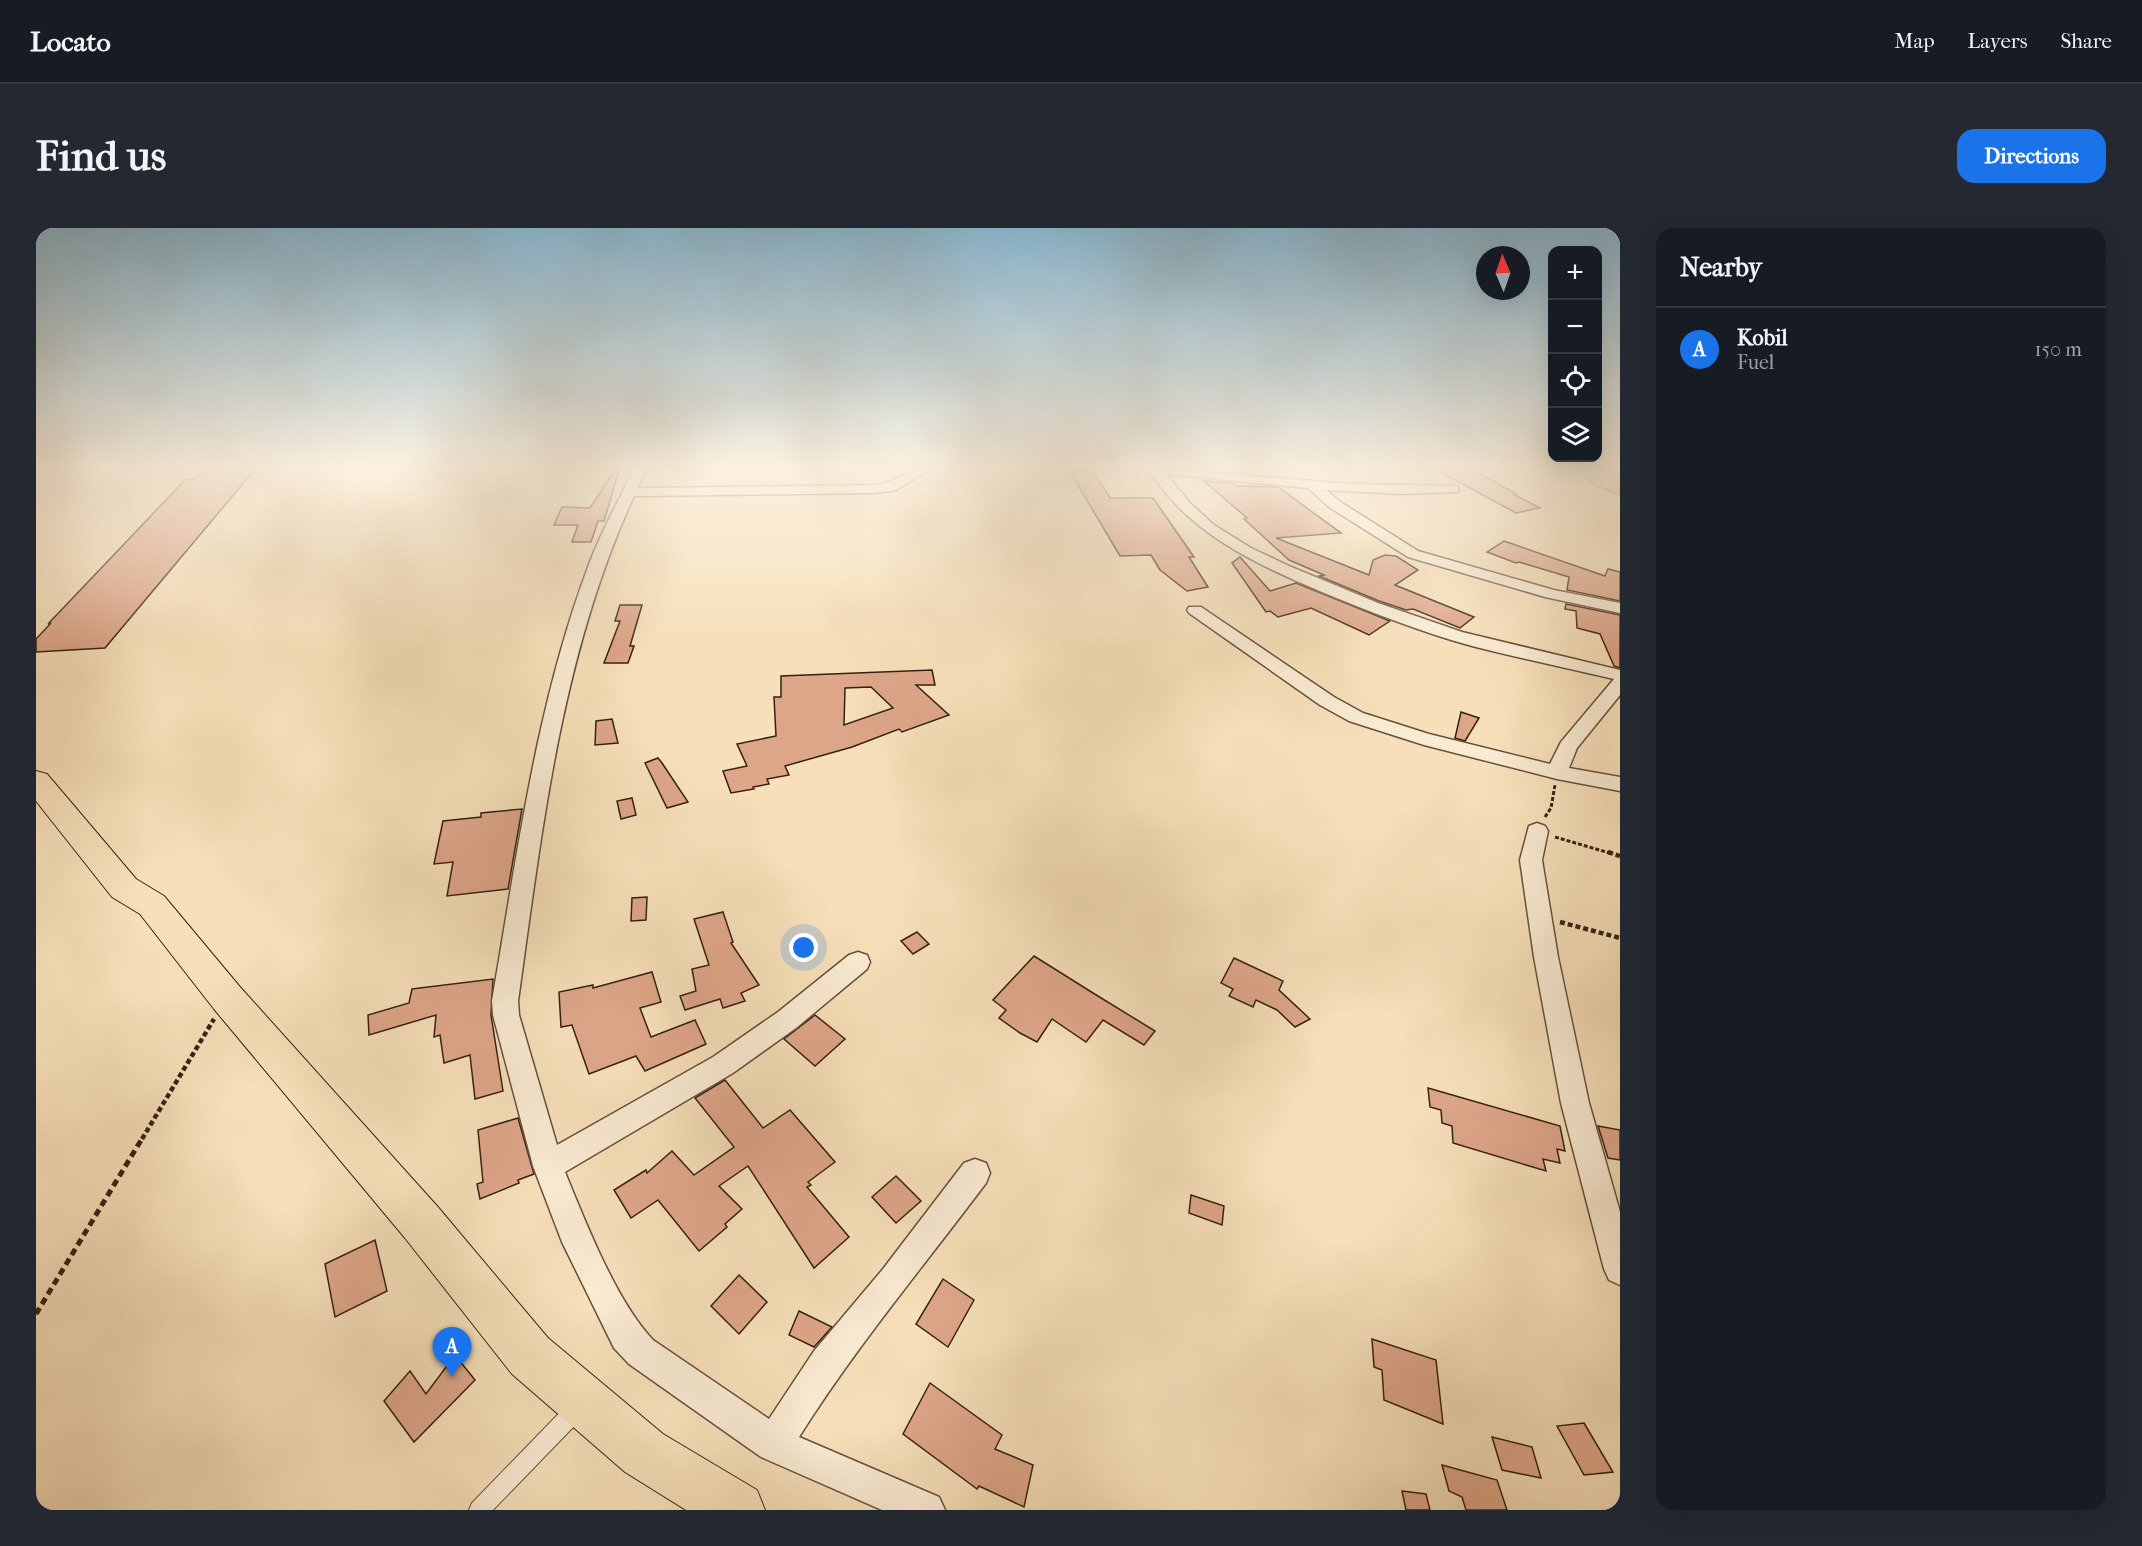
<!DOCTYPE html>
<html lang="en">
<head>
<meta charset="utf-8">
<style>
  body { margin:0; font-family:"IM FELL French Canon",serif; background:#242831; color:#f1f3f6 }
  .controls { position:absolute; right:18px; top:18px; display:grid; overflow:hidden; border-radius:12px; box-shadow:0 6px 24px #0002 }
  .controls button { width:54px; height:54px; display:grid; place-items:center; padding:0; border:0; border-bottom:2px solid #363941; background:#171b24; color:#f1f3f6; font:30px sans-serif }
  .compass { position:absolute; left:1440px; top:18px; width:54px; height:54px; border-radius:50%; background:#171b24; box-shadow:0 6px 24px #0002; rotate:358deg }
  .you { position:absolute; left:768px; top:720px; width:21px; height:21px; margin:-15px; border:4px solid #fff; border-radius:50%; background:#1a73e8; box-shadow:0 0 0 9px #1a73e833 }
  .badge { display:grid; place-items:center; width:39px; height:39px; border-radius:50%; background:#1a73e8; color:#fff; font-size:20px; font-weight:700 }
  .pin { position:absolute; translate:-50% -50px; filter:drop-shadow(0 2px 3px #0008) }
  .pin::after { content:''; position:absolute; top:32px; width:21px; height:18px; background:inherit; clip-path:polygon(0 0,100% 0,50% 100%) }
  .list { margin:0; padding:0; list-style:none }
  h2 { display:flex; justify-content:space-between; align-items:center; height:78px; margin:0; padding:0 24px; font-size:26px }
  h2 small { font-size:20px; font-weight:400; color:#9ea1a6 }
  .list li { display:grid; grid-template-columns:39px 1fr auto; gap:18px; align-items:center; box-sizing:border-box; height:84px; padding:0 24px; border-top:2px solid #363941 }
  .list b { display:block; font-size:22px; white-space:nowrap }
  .list p { margin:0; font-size:20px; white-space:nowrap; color:#9ea1a6 }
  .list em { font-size:20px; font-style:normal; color:#9ea1a6 }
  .icon { flex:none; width:33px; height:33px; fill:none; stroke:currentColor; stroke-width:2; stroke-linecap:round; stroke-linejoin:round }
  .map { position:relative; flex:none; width:1584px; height:1282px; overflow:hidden; border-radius:18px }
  header { display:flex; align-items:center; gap:36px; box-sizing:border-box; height:84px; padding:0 30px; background:#171b24; border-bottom:2px solid #363941 }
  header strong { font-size:28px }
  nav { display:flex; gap:33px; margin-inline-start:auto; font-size:21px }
  .intro { display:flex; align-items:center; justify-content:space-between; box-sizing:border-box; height:144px; padding:0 36px }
  h1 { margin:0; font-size:42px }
  .button { padding:15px 27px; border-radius:18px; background:#1a73e8; color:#fff; font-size:21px; font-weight:700 }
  main { display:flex; gap:36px; padding:0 36px }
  aside { flex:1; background:#171b24; border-radius:18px; box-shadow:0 6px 24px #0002 }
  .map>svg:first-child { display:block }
</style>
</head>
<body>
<header>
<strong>Locato</strong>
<nav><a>Map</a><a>Layers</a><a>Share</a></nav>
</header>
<div class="intro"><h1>Find us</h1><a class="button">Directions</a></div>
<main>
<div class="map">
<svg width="1584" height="1282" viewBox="0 0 1584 1282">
  <rect width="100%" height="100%" fill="#f6dfb9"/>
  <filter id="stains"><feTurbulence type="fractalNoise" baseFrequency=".00333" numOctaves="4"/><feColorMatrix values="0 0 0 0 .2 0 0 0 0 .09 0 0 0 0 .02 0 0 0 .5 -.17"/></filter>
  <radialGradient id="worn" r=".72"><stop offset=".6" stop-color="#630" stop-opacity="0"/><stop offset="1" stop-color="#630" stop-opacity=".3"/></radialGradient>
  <!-- green -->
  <path fill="#b6c394" stroke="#767253" stroke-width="1.5" d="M1536,240H1584V267L1559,257Z"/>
  <!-- building -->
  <g fill="#dea689" stroke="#362012" stroke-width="1.5" fill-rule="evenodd">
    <path d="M168,240H220L69,420L0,424V411L15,395L12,396L149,252L160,251Z"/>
    <path d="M580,240L583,242L568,293H562L555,314H536L542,297H518L526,279L554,280Z"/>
    <path d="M1397,240H1435L1480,266H1477L1504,280L1480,285Z"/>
    <path d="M1057,243L1074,270H1117L1158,329H1153L1172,359L1151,363L1124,342L1115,327L1084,328L1034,244Z"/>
    <path d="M1168,253L1196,255L1200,258L1242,259L1305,305L1240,310L1333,347L1337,332L1349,327L1360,328L1382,342L1359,357L1438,389L1424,400L1377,381L1370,382L1343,373L1283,348L1288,347L1253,332L1208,291L1211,290Z"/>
    <path d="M1468,313L1569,348L1572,341L1584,344V373L1531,362L1533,349L1483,334L1480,335L1451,324Z"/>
    <path d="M1204,329L1234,363L1260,355L1354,393L1333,407L1275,380L1242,389L1234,383L1230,384L1196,335Z"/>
    <path d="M1530,376L1584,387V440L1578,438L1564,406L1541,400L1540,383L1529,381Z"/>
    <path d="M584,377H606L594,418H598L592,435H568L584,393H579Z"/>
    <path d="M896,442L899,457H880L913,487L866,504L863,501L816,519L749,538L753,547L731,551L733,556L717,559L718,561L695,565L687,543L711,538L701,516L740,508L738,469H745V448ZM835,459L857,480L808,497L809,460Z"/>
    <path d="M1425,484L1443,490L1429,513L1419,510Z"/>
    <path d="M576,491L582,515L559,517L560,493Z"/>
    <path d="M622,530L626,535L652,574L631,580L609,535Z"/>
    <path d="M596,570L600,587L585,591L581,573Z"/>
    <path d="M486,581L472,661L411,668L417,634L398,636L407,593L445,589V585Z"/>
    <path d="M611,669L610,692L595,693L596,670Z"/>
    <path d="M687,684L697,714L695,715L723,757L705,765L709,773L687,780L684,771L649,782L644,768L660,763L656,741L673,737L658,691Z"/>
    <path d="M881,704L893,716L877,726L865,713Z"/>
    <path d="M998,728L1057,765L1119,803L1108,817L1067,792L1050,814L1016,791L1001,814L984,805L963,790L970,782L957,772Z"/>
    <path d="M1198,730L1247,753L1243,762L1274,791L1259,799L1241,782L1220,772L1217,779L1193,768L1197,761L1185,755Z"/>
    <path d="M616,744L625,774L604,780L615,809L659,792L670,816L609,843L600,828L553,846L536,797L525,799L523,764L557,757V760Z"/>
    <path d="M457,751L455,787L467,863L439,871L434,827L408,835L404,807L398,809L400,787L333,807L332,787L373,775L376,761Z"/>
    <path d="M779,787L809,811L779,838L748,811Z"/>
    <path d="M689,852L727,900L754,882L799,934L772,954L775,957L771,959L813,1009L778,1040L712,938L683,958L706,981L689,996L691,999L663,1023L622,972L595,990L578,962L610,942L611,945L636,923L658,947L698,919L659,870Z"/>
    <path d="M1392,860L1524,898L1529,923L1521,921L1524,935L1507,931L1510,943L1417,915L1416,898L1406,895L1405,882L1394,879Z"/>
    <path d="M482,890L498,946L482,952L483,955L444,971L441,956L447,954L442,902Z"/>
    <path d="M1562,898L1584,902V932L1572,930Z"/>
    <path d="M860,948L885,973L860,995L836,969Z"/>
    <path d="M1155,967L1188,978L1186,997L1153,985Z"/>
    <path d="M339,1012L351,1063L299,1089L289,1036Z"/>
    <path d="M703,1047L731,1074L703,1106L675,1078Z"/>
    <path d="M907,1051L938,1072L912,1119L880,1096Z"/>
    <path d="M763,1083L796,1099L778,1119L753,1107Z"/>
    <path d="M1336,1111L1400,1132L1407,1196L1348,1172L1346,1142L1338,1139Z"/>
    <path d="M419,1127L439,1152L378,1214L348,1173L374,1143L390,1166Z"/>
    <path d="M894,1155L966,1207L959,1221L997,1237L988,1279L943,1258L941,1261L867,1206Z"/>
    <path d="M1548,1195L1577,1244L1548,1247L1521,1198Z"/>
    <path d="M1456,1209L1496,1219L1505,1250L1466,1242Z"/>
    <path d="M1406,1237L1461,1252L1471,1282H1430L1426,1269L1413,1263Z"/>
    <path d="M1366,1263L1390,1266L1394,1282H1370Z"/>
  </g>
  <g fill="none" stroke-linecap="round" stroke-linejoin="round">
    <defs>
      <path id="service" d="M540,1173L547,1175L549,1182L547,1189L457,1282H433L436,1275L533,1175Z"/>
      <g id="minor">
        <path d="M598,240H610L602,260L840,257C861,254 875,239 896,240L860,262L840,265L598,268C525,426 506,602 482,773L483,787L521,917L677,829L742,784L813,727L822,724L831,727L834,734L831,741L760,800L697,845L529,944C550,995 580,1073 617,1112L733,1191L778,1123L847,1041L928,935L939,931L950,935L954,945L950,955C887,1039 819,1120 763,1209L903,1269L909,1282H846L725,1229L593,1136L578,1120L526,1014L497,938L457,787L456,773C481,628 500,478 552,339C564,305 583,273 598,240Z"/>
        <path d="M1112,240L1316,256L1422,258V264L1366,266L1290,262L1303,273L1382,323L1518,362L1584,375V385L1509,369L1372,329L1293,279L1272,260L1130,246L1155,276L1178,297L1215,320L1253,338L1342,375L1426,404L1584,442V467L1541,520L1533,540L1584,549V563L1521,551L1388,517L1313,493L1284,477L1153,385L1151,382L1153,379H1165L1298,469L1327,485L1393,506L1514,536L1525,514L1578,451C1531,440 1483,430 1436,418C1385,404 1335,384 1286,364C1218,335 1151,305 1112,240Z"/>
        <path d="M1501,595L1509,598L1512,603L1506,632L1522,729L1553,875L1584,984V1057L1573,1052L1568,1041L1525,875L1498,729L1484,632L1493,598Z"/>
      </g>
      <path id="trunk" d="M0,543L11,546L100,651L128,668L204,759L401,978L512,1110L627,1206L721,1262L729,1282H650L589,1244L476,1146L369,1010L178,781L104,686L76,669L0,573Z"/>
    </defs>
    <!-- service casing -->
    <use href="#service" stroke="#66503c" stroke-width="2"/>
    <!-- minor casing -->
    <use href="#minor" stroke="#66503c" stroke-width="3"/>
    <!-- trunk casing -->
    <use href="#trunk" stroke="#362012" stroke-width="2"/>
    <!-- path-far2 -->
    <g stroke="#362012" stroke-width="3" stroke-dasharray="4 2" stroke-linecap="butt">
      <path d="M1509,589L1515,580L1519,557"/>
      <path d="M1519,609L1577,626"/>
    </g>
    <!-- path-far1 -->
    <g stroke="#362012" stroke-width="4.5" stroke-dasharray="5 3" stroke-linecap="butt">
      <path d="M1572,624L1584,628"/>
      <path d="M1524,694L1584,710"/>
      <path d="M106,911L178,791"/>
    </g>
    <!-- path -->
    <path stroke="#362012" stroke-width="5" stroke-dasharray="7 4.5" stroke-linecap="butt" d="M0,1086L107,909"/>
    <!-- service -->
    <use href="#service" fill="#f9ead2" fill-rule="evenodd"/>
    <!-- minor -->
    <use href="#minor" fill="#f9ead2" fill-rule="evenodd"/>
    <!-- trunk -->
    <use href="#trunk" fill="#f6dfb9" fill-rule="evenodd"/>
  </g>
  <!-- sky -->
  <linearGradient id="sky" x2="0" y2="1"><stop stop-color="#8ab8d1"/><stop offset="0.57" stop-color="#fbf1e0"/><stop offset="1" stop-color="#fbf1e0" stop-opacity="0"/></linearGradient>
  <rect width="1584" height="419" fill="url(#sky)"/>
  <rect width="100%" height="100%" filter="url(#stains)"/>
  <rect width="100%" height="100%" fill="url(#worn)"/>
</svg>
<div class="controls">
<button>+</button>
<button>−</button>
<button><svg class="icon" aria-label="locate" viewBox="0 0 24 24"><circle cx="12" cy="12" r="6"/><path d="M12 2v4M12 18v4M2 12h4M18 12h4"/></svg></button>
<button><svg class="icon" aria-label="layers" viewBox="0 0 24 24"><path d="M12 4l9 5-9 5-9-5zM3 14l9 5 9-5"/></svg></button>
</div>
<svg class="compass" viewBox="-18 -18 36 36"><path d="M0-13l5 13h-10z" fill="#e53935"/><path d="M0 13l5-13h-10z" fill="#9ea1a6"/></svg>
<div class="you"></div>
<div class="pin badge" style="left:416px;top:1149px">A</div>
</div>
<aside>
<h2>Nearby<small></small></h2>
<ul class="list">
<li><span class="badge">A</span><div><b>Kobil</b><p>Fuel</p></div><em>150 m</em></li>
</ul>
</aside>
</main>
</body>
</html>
